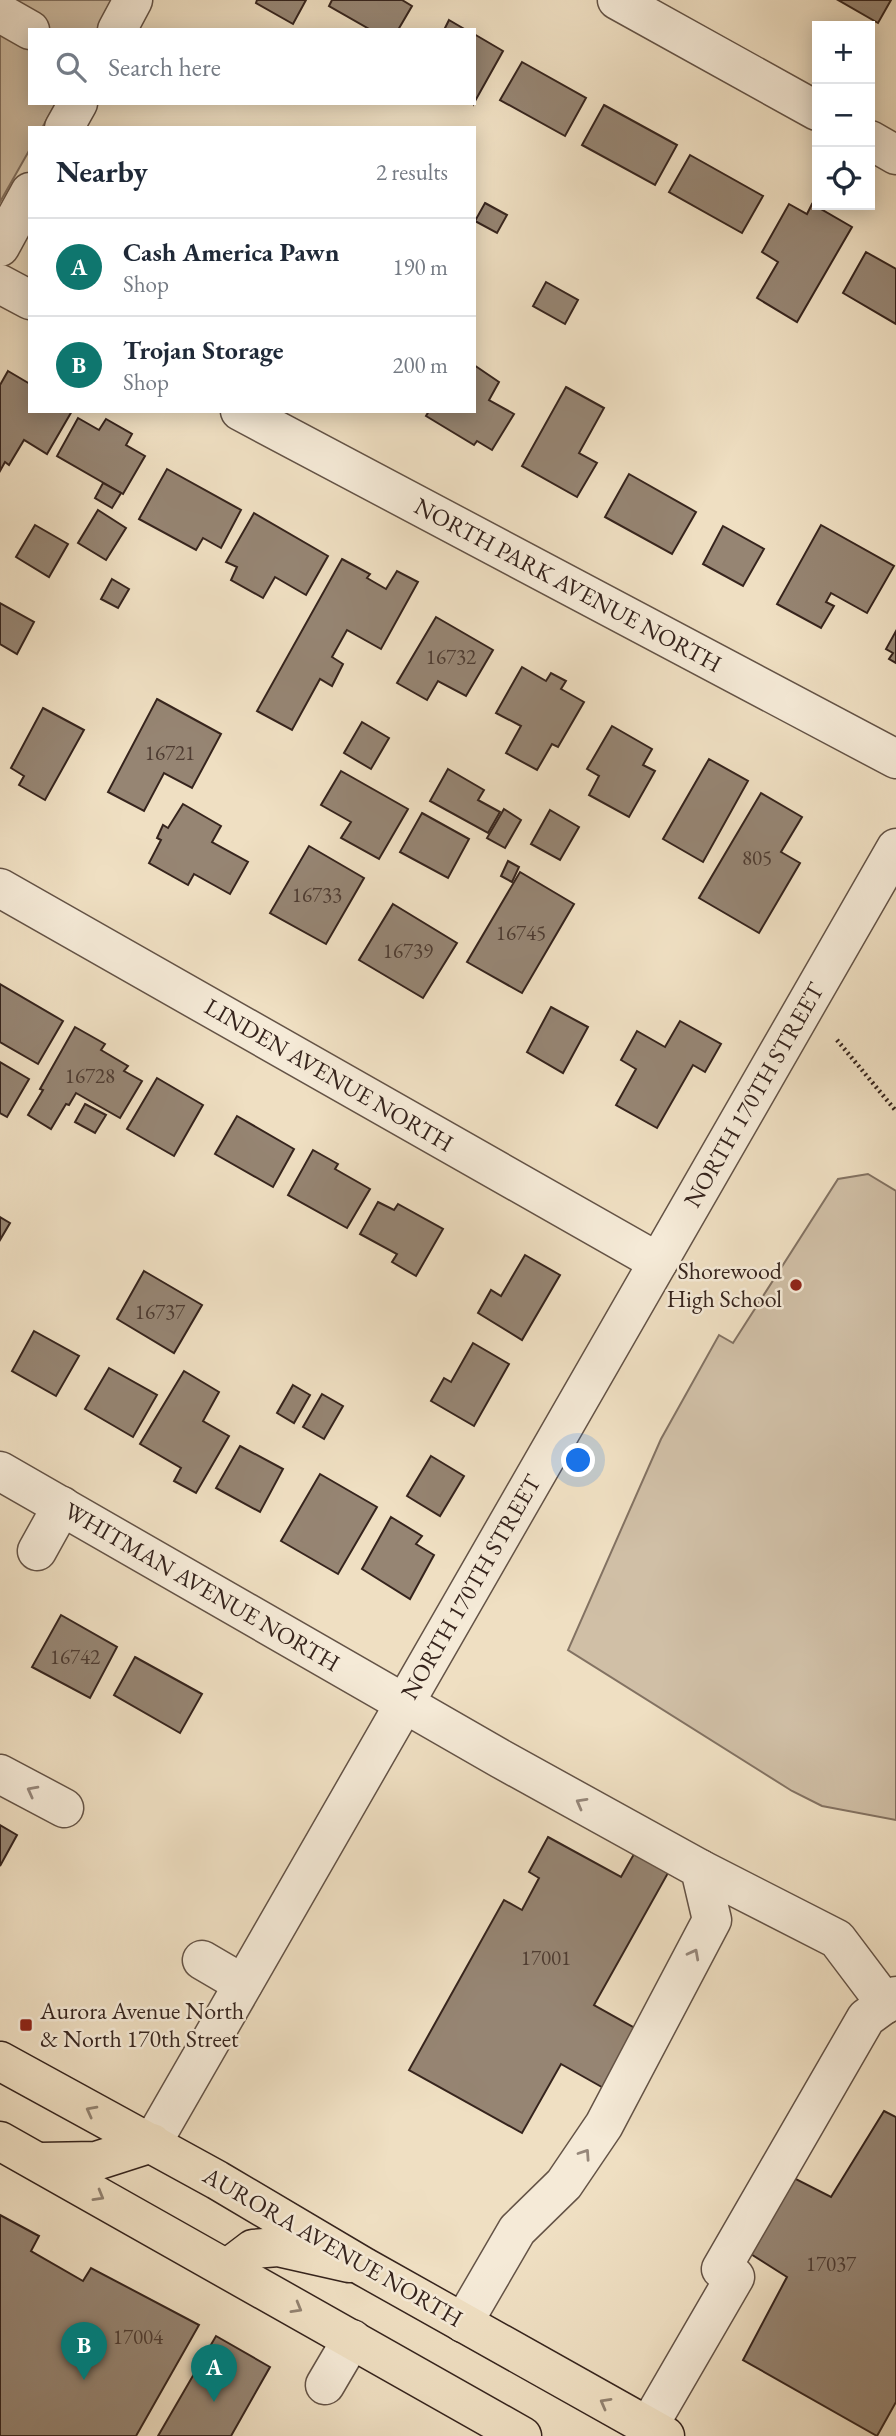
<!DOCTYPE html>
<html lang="en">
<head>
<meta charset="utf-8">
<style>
  body { margin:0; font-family:"EB Garamond",serif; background:#f2f2f3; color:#1f2937 }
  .controls { position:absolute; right:21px; top:21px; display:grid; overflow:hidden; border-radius:0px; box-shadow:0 4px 18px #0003 }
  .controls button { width:63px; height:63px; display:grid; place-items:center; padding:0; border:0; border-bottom:2px solid #e0e1e3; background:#fff; color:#1f2937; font:35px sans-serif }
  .you { position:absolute; left:579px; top:1461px; width:24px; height:24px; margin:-18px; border:5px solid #fff; border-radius:50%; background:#1a73e8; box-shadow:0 0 0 10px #1a73e833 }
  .badge { display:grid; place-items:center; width:46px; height:46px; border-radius:50%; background:#0f766e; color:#fff; font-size:23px; font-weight:700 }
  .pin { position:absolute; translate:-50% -58px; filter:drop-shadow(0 2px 4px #0008) }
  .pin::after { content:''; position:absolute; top:37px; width:24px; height:21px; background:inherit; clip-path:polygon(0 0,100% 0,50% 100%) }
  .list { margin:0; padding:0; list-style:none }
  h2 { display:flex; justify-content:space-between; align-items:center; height:91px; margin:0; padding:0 28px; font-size:30px }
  h2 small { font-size:23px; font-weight:400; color:#747a83 }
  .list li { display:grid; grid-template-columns:46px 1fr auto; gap:21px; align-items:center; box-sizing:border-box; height:98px; padding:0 28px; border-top:2px solid #e0e1e3 }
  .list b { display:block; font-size:26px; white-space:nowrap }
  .list p { margin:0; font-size:23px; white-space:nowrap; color:#747a83 }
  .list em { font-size:23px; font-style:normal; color:#747a83 }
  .icon { flex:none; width:38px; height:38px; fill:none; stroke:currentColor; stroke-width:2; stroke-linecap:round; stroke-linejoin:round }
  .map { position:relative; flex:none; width:896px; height:2436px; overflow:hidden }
  .search { position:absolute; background:#fff; box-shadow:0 4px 18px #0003; left:28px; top:28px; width:448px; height:77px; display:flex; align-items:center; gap:18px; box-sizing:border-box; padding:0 24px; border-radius:0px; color:#747a83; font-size:26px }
  .panel { position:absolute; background:#fff; box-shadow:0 4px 18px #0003; left:28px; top:126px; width:448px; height:287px; border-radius:0px }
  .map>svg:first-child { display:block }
</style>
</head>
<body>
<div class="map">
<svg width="896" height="2436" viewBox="0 0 896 2436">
  <rect width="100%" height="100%" fill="#efdfc2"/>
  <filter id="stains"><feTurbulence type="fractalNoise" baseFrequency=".00286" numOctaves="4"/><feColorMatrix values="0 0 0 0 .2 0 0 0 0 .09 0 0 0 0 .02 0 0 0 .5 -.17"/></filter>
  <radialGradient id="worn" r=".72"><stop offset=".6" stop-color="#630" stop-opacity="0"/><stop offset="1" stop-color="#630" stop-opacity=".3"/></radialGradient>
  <!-- green -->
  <g fill="#d0bfa6" stroke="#837262" stroke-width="2">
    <path d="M0,0H114L97,30H30V103H56L42,128H30V149L0,202Z"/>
    <path d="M868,1174L896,1191V1820L822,1806L792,1791L568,1650L661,1439L719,1335L733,1343L838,1179Z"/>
  </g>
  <!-- building -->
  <g fill="#968573" stroke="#36241d" stroke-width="2">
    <path d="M257,0H306L293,24L256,3Z"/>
    <path d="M332,0H402L412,6L398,30H371L329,6Z"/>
    <path d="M838,0H891L878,23Z"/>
    <path d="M449,20L466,30H444Z"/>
    <path d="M474,34L503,51L474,103Z"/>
    <path d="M522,62L586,98L565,136L500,100Z"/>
    <path d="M604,105L677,145L655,185L582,145Z"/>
    <path d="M690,155L763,196L742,233L669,192Z"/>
    <path d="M485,203L507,215L497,233L475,221Z"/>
    <path d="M789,204L807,214L812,204L852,227L797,322L757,298L778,262L762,252Z"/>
    <path d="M866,252L896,269V324L843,293Z"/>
    <path d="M546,282L578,300L565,324L533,306Z"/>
    <path d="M474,365L499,382L489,400L514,414L492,450L477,441L474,445L426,416L429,411H474Z"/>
    <path d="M8,371L30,384V411H72L47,454L24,440L9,465L5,462L0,471V385Z"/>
    <path d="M566,387L604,408L579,453L597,463L577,497L522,466Z"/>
    <path d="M78,418L99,430L106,419L132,434L126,445L145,456L123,494L57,456Z"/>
    <path d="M167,469L241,510L221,548L203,538L196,550L139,519Z"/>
    <path d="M629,474L696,512L672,554L605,517Z"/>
    <path d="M103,483L121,493L112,508L95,498Z"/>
    <path d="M98,510L126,528L106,560L78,543Z"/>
    <path d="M254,513L328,556L306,595L275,577L263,598L231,580L237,567L226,562Z"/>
    <path d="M35,525L68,544L49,577L16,557Z"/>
    <path d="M821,525L894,566L867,613L831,593L826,602L834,606L821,628L777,604Z"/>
    <path d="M723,526L764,549L743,586L703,564Z"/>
    <path d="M342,559L370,574L367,578L386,589L397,571L418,582L381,649L347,630L332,657L343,664L332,686L320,679L292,730L257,711Z"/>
    <path d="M112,579L129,589L118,608L101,599Z"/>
    <path d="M0,603L34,622L17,654L0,644Z"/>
    <path d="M436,617L493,650L466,696L438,681L427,700L397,683Z"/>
    <path d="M896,631V663L889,659L893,653L886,649Z"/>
    <path d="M522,667L546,681L551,673L566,681L561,689L584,702L558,747L552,744L537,770L506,753L521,726L496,713Z"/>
    <path d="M157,699L221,734L192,788L164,773L144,811L108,792Z"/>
    <path d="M43,708L84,730L45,800L19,785L24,776L11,768Z"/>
    <path d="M362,722L389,738L371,769L344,753Z"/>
    <path d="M612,726L652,749L643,765L655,771L629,817L589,795L599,776L587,769Z"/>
    <path d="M709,759L748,781L703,862L663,839Z"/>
    <path d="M448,769L484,790L478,800L500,812L488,833L430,801Z"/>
    <path d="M341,771L408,809L379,859L341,838L351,822L321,805Z"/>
    <path d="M761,793L802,817L781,852L800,863L759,933L699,898Z"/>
    <path d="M183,804L221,826L212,842L248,862L230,894L194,874L188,885L149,863L161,840L157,838L163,825L168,828Z"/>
    <path d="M504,809L521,820L505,848L487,838Z"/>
    <path d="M550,810L579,827L560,860L531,844Z"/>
    <path d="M422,813L469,839L448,878L400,852Z"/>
    <path d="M309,846L364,878L326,944L270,913Z"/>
    <path d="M508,861L519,867L512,882L501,876Z"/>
    <path d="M520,872L574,904L522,993L467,962Z"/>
    <path d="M393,904L457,943L423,998L359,960Z"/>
    <path d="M0,984L63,1021L38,1064L0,1042Z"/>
    <path d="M551,1007L588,1027L563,1073L527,1052Z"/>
    <path d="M680,1021L721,1044L705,1072L693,1065L657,1128L616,1105L636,1069L621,1060L637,1031L665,1047Z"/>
    <path d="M75,1027L105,1044L101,1050L128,1066L124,1071L142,1081L120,1118L76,1093L69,1105L66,1104L51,1129L28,1115L43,1090L40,1089Z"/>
    <path d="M0,1062L29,1079L7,1117L0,1113Z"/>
    <path d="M157,1078L203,1105L174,1156L127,1129Z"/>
    <path d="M85,1104L106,1115L95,1133L75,1122Z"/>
    <path d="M237,1116L294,1149L273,1187L215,1154Z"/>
    <path d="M313,1150L338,1164L335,1169L370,1189L347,1228L288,1195Z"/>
    <path d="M378,1202L394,1210L398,1204L443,1229L416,1276L392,1262L397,1254L360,1234Z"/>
    <path d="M0,1217L10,1223L0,1240Z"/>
    <path d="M525,1255L560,1275L522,1340L478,1313L491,1290L501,1296Z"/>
    <path d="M144,1271L202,1305L174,1353L117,1319Z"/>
    <path d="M34,1331L79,1356L56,1396L12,1371Z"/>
    <path d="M473,1343L509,1364L474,1426L431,1401L444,1378L451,1382Z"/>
    <path d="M109,1368L157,1395L133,1437L85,1409Z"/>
    <path d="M184,1371L219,1392L203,1421L229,1436L196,1493L174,1481L181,1468L140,1444Z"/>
    <path d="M293,1385L310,1395L294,1423L277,1413Z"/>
    <path d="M322,1394L343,1406L324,1439L303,1427Z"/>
    <path d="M240,1446L283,1469L260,1512L216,1488Z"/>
    <path d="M431,1456L464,1476L440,1516L407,1496Z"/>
    <path d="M320,1474L377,1507L338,1574L281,1541Z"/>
    <path d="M391,1517L422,1536L416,1544L434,1555L410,1599L362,1569Z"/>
    <path d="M61,1615L117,1647L90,1698L32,1667Z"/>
    <path d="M135,1657L202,1694L180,1733L114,1695Z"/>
    <path d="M0,1825L17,1835L0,1866Z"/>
    <path d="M548,1837L621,1877L634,1854L668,1873L594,2005L640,2031L607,2090L561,2064L522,2133L409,2070L504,1900L522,1910L539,1878L529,1872Z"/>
    <path d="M884,2111L896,2117V2402L877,2436L743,2360L787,2277L746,2251L790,2176L831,2197Z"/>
    <path d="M0,2215L39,2236L31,2251L83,2281L91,2268L199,2325L136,2436H0Z"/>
    <path d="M216,2336L270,2367L231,2436H158Z"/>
  </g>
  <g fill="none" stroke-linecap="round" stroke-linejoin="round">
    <defs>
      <g id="minor">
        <path d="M617,0L817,111"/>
        <path d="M0,13L30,30"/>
        <path d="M117,30L133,0"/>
        <path d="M64,128L78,103"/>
        <path d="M870,140L896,155"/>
        <path d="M0,247L30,192"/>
        <path d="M0,284L30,300"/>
        <path d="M240,411L896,759"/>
        <path d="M0,888L658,1262"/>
        <path d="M0,1471L501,1759L700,1869L712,1920L604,2125L564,2184L517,2230L463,2323"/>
        <path d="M37,1551L62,1506"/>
        <path d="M0,1774L64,1808"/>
        <path d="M700,1869L837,1939L886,2004"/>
        <path d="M202,1960L243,1984"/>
        <path d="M152,2143L896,848"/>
        <path d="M325,2385L352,2339"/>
        <path d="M648,2427L735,2277L721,2269L866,2018L896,1996"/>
      </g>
      <g id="major">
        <path d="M40,2162L96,2161L152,2143"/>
        <path d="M228,2268L253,2249L278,2247L349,2263"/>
      </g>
      <g id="highway">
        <path d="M0,2061L217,2180L364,2267L665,2436"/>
        <path d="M0,2141L522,2436"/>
      </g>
    </defs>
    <!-- minor casing -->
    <use href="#minor" stroke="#645346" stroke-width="41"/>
    <!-- major casing -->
    <use href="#major" stroke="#36241d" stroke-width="41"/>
    <!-- highway casing -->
    <use href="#highway" stroke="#36241d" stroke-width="41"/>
    <!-- path -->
    <path stroke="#36241d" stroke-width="4.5" stroke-dasharray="2 3.5" stroke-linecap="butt" d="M837,1040L896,1111"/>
    <!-- minor -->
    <use href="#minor" stroke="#f5ead7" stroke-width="38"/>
    <!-- major -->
    <use href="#major" stroke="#efdfc2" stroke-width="38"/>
    <!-- highway -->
    <use href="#highway" stroke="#efdfc2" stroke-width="38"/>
  </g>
  <!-- one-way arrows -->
  <defs><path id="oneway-chevron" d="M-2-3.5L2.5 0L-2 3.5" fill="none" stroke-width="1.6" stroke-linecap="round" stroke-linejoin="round" transform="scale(1.75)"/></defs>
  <g stroke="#96877a">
    <use href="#oneway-chevron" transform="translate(32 1791) rotate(-152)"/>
    <use href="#oneway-chevron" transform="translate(581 1803) rotate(-151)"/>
    <use href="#oneway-chevron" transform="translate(694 1954) rotate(-62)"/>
    <use href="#oneway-chevron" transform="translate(585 2154) rotate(-56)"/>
  </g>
  <g stroke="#928270">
    <use href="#oneway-chevron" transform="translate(91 2111) rotate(-152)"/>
    <use href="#oneway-chevron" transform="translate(99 2196) rotate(30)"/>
    <use href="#oneway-chevron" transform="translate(297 2308) rotate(30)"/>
    <use href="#oneway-chevron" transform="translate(605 2403) rotate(-151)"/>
  </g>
  <!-- markers -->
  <g fill="#8f2418" stroke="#f5ead7" stroke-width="2.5">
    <circle cx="796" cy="1285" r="7"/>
    <rect x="19" y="2018" width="14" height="14" rx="3.5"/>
  </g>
  <g text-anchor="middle" stroke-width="5" stroke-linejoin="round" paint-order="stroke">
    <!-- number labels -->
    <g font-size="21" fill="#4e3c32">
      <text x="451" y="664">16732</text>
      <text x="170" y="760">16721</text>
      <text x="757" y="865">805</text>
      <text x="317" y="902">16733</text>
      <text x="521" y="940">16745</text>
      <text x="408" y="958">16739</text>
      <text x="90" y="1083">16728</text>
      <text x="160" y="1319">16737</text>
      <text x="75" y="1664">16742</text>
      <text x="546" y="1965">17001</text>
      <text x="831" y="2271">17037</text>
      <text x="138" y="2344">17004</text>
    </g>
    <!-- street labels -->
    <g font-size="24" fill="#36241d" stroke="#f5ead7">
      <text transform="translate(568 585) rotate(28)" y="8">NORTH PARK AVENUE NORTH</text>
      <text transform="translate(329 1075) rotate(30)" y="8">LINDEN AVENUE NORTH</text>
      <text transform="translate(754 1095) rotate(-60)" y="8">NORTH 170TH STREET</text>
      <text transform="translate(202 1587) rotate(30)" y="8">WHITMAN AVENUE NORTH</text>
      <text transform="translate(471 1587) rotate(-60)" y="8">NORTH 170TH STREET</text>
      <text transform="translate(333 2247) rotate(30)" y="8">AURORA AVENUE NORTH</text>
    </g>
    <!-- poi labels -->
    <g font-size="24" fill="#36241d" stroke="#f5ead7" text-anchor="end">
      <text x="782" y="1279">Shorewood<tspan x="782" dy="28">High School</tspan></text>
      <text x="40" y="2019" text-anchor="start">Aurora Avenue North<tspan x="40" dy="28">&amp; North 170th Street</tspan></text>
    </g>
  </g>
  <rect width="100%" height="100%" filter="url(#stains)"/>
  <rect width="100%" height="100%" fill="url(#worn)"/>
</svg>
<div class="controls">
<button>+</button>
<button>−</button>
<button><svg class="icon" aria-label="locate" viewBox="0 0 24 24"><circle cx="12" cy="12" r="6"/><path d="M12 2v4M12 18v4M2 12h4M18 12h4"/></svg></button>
</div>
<div class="you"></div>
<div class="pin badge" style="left:214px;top:2402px">A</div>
<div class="pin badge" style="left:84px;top:2380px">B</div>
<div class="search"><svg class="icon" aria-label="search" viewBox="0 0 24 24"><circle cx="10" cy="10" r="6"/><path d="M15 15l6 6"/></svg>Search here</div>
<section class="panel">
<h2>Nearby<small>2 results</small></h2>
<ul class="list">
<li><span class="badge">A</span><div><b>Cash America Pawn</b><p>Shop</p></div><em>190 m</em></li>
<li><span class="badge">B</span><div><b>Trojan Storage</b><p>Shop</p></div><em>200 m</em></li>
</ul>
</section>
</div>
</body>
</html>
